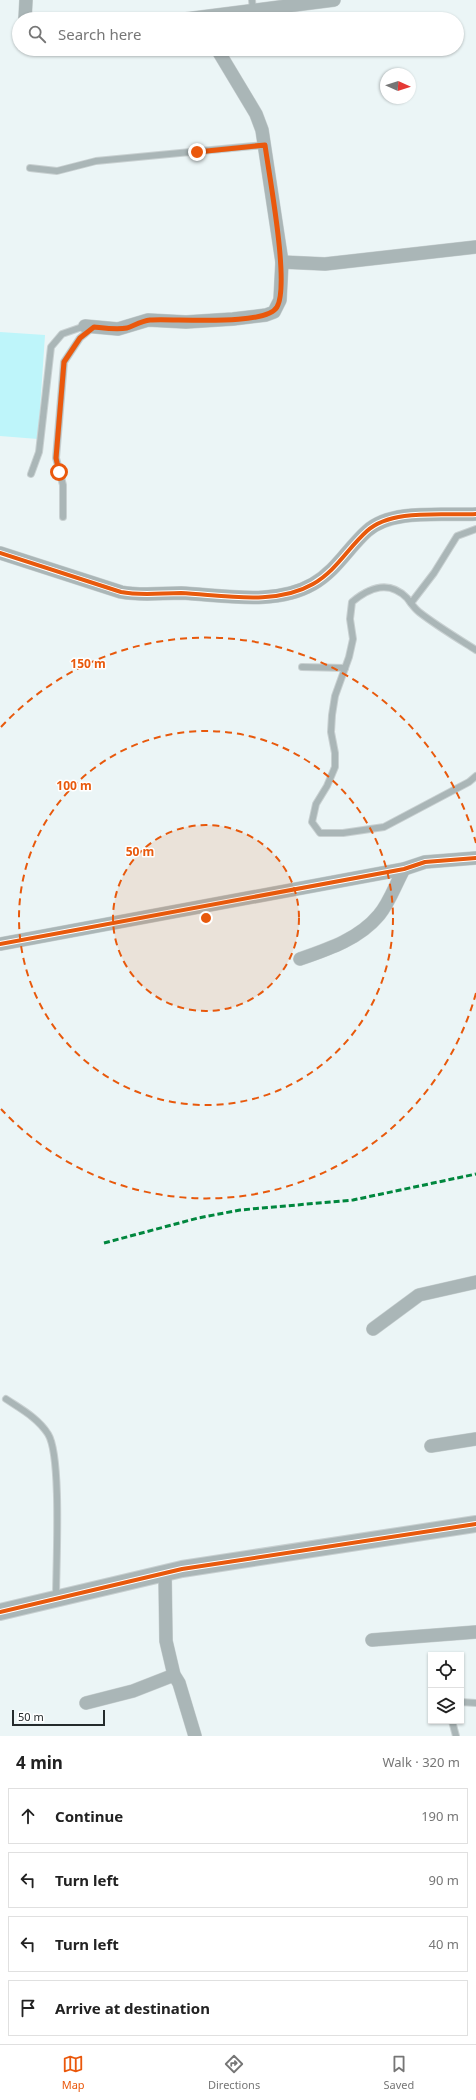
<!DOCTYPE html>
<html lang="en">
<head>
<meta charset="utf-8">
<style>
  body { margin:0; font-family:"Noto Sans",sans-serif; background:#f6f6f6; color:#222 }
  .controls { position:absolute; right:12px; bottom:12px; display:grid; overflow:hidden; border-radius:0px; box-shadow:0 1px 3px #0004 }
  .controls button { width:36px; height:36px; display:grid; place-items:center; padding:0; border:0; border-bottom:1px solid #e0e0e0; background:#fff; color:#222; font:20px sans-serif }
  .compass { position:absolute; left:380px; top:68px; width:36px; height:36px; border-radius:50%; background:#fff; box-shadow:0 1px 3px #0004; rotate:93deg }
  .scale { position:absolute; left:12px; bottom:10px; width:93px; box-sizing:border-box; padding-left:4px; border:2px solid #242b2c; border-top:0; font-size:11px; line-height:14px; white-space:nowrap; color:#242b2c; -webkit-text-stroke:3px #fff; paint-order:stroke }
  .stop { position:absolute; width:12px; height:12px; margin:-9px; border:3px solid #ea580c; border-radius:50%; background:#fff }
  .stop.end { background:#ea580c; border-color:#fff; box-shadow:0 1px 4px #0008 }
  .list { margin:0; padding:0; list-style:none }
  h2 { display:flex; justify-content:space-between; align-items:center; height:52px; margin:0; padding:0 16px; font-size:17px }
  h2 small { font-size:13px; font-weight:400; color:#767676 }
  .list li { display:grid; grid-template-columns:26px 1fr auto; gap:12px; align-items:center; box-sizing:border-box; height:56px; margin:0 8px 8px; padding:0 8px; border:1px solid #e0e0e0; border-radius:0px }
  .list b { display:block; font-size:15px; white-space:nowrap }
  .list em { font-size:13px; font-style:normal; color:#767676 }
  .icon { flex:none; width:22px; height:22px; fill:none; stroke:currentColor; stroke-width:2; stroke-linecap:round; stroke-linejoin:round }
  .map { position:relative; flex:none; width:476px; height:1736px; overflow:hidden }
  .search { position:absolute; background:#fff; box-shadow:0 1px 3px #0004; left:12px; right:12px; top:12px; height:44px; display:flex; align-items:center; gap:10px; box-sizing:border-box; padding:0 14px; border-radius:22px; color:#767676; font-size:15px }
  .sheet { height:308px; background:#fff }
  nav { display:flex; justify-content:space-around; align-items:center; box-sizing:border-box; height:56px; border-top:1px solid #e0e0e0; background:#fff; font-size:11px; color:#767676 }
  nav a { display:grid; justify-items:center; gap:2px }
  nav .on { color:#ea580c }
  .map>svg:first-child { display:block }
</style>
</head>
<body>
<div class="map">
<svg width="476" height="1736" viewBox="0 0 476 1736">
  <rect width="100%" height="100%" fill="#ebf5f6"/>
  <!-- green -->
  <path fill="#bef5fa" d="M0,332L45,335L38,439L0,436Z"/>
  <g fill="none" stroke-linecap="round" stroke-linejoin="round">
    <defs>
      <g id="service">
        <path d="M252,0L253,11"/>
        <path d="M30,168L57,171L96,161L265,145"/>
        <path d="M31,474L39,452L51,347L62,334L85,326"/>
        <path d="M63,517V485L56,458L64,362L80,338L92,328"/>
        <path d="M411,603L434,573L457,536L476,529"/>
        <path d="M476,650C457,638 437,626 419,612C414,608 411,603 407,598C389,580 370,587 352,602L350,619L353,639L349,657L335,696L332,715L331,732L335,753V767L327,786L316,804L312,822L320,833H343L384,827L469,782L476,776"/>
        <path d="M302,667L345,668"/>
        <path d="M6,1399C21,1409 38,1418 48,1434C62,1456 56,1566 56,1598"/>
        <path d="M461,1702L476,1703"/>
        <path d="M452,1721L456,1736"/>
      </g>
      <g id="minor">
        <path d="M25,19L26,0"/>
        <path d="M186,19L334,0"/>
        <path d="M282,262L325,264L476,247"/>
        <path d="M85,326L118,329L148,320L186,322L233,319L266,315L274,312L280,300L282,262L262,130L256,114L217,49"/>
        <path d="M0,553L121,592C141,596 161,593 181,593C223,595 275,606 313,584C336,571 348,548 367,531C392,508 444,516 476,514"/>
        <path d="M0,944L404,869L425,862L476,858"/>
        <path d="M300,959C329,949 359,939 379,915C390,902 396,883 404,869"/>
        <path d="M373,1329L419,1295L476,1282"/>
        <path d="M431,1446L476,1439"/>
        <path d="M165,1573L166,1641L174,1675L179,1683L195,1736"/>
        <path d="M372,1640L476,1632"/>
        <path d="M86,1703L133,1691L174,1675"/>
      </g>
      <path id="tertiary" d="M0,1612L182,1569L476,1524"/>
    </defs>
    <!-- service casing -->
    <use href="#service" stroke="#c8d0d1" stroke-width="8"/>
    <!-- minor casing -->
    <use href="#minor" stroke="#c8d0d1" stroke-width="14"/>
    <!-- tertiary casing -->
    <use href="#tertiary" stroke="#c8d0d1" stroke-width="18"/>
    <!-- service -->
    <use href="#service" stroke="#aab6b7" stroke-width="6"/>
    <!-- minor -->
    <use href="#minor" stroke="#aab6b7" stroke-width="13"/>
    <!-- tertiary -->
    <use href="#tertiary" stroke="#aab6b7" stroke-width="16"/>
    <!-- quiet -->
    <path stroke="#00873e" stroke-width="3" stroke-dasharray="6 3" stroke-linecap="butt" d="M104,1243L198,1218L240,1210L353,1200L476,1174"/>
    <defs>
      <g id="cycleway">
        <path d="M0,553L121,592C141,596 161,593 181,593C223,595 275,606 313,584C336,571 348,548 367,531C392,508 444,516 476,514"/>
        <path d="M0,944L404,869L425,862L476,858"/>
        <path d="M0,1612L182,1569L476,1524"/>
      </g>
    </defs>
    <!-- cycleway casing -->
    <use href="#cycleway" stroke="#fff" stroke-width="6"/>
    <!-- cycleway -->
    <use href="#cycleway" stroke="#e8590c" stroke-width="4"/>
  </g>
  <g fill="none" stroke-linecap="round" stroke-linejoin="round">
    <!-- route -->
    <path stroke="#ea580c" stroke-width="5" d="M59,472L56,458L64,362L80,338L94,327C104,328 116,330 127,328C135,325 142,321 150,320C172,318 266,327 277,307C290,285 269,175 265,145L197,152"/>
  </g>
  <!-- distance rings -->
  <circle cx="206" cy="918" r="93" fill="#e8590c" fill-opacity=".12"/>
  <g fill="none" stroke="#e8590c" stroke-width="2" stroke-dasharray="7 5">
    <circle cx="206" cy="918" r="93"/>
    <circle cx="206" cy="918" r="187"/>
    <path d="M476 993A280 280 0 0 1 1 1109M1 727A280 280 0 0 1 476 843"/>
  </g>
  <circle cx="206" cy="918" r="6" fill="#e8590c" stroke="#fff" stroke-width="2"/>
  <g font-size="12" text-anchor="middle" font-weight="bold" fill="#e8590c" stroke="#fff" stroke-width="3" stroke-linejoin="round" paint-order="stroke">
    <text x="88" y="668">150 m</text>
    <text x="74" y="790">100 m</text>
    <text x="140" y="856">50 m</text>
  </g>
</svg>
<div class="controls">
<button><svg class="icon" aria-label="locate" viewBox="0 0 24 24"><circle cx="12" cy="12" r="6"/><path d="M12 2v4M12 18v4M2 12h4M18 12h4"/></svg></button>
<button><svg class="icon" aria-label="layers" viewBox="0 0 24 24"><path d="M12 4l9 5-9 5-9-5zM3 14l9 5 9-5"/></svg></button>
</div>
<svg class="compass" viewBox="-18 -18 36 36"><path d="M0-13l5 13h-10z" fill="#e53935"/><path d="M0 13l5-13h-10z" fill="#767676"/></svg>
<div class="scale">50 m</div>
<div class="stop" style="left:59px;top:472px"></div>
<div class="stop end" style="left:197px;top:152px"></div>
<div class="search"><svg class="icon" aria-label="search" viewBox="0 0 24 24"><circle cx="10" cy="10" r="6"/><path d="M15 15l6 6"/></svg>Search here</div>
</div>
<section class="sheet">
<h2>4 min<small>Walk · 320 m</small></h2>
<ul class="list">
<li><svg class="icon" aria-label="ahead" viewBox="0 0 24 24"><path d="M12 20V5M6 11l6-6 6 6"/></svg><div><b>Continue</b></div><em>190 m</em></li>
<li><svg class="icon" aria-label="left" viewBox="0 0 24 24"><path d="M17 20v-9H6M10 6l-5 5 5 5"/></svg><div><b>Turn left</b></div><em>90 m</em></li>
<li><svg class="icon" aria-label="left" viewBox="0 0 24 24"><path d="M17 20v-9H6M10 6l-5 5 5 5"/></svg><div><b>Turn left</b></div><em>40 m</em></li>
<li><svg class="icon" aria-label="arrive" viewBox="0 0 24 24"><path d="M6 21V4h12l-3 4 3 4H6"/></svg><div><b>Arrive at destination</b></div></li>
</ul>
</section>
<nav>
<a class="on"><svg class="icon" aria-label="map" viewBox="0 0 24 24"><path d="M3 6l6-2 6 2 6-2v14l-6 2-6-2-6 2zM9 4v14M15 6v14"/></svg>Map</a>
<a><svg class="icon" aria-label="directions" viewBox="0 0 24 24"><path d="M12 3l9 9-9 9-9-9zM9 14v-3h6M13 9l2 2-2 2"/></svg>Directions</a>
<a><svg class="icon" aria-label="saved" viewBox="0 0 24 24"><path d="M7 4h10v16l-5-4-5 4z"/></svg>Saved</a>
</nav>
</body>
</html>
